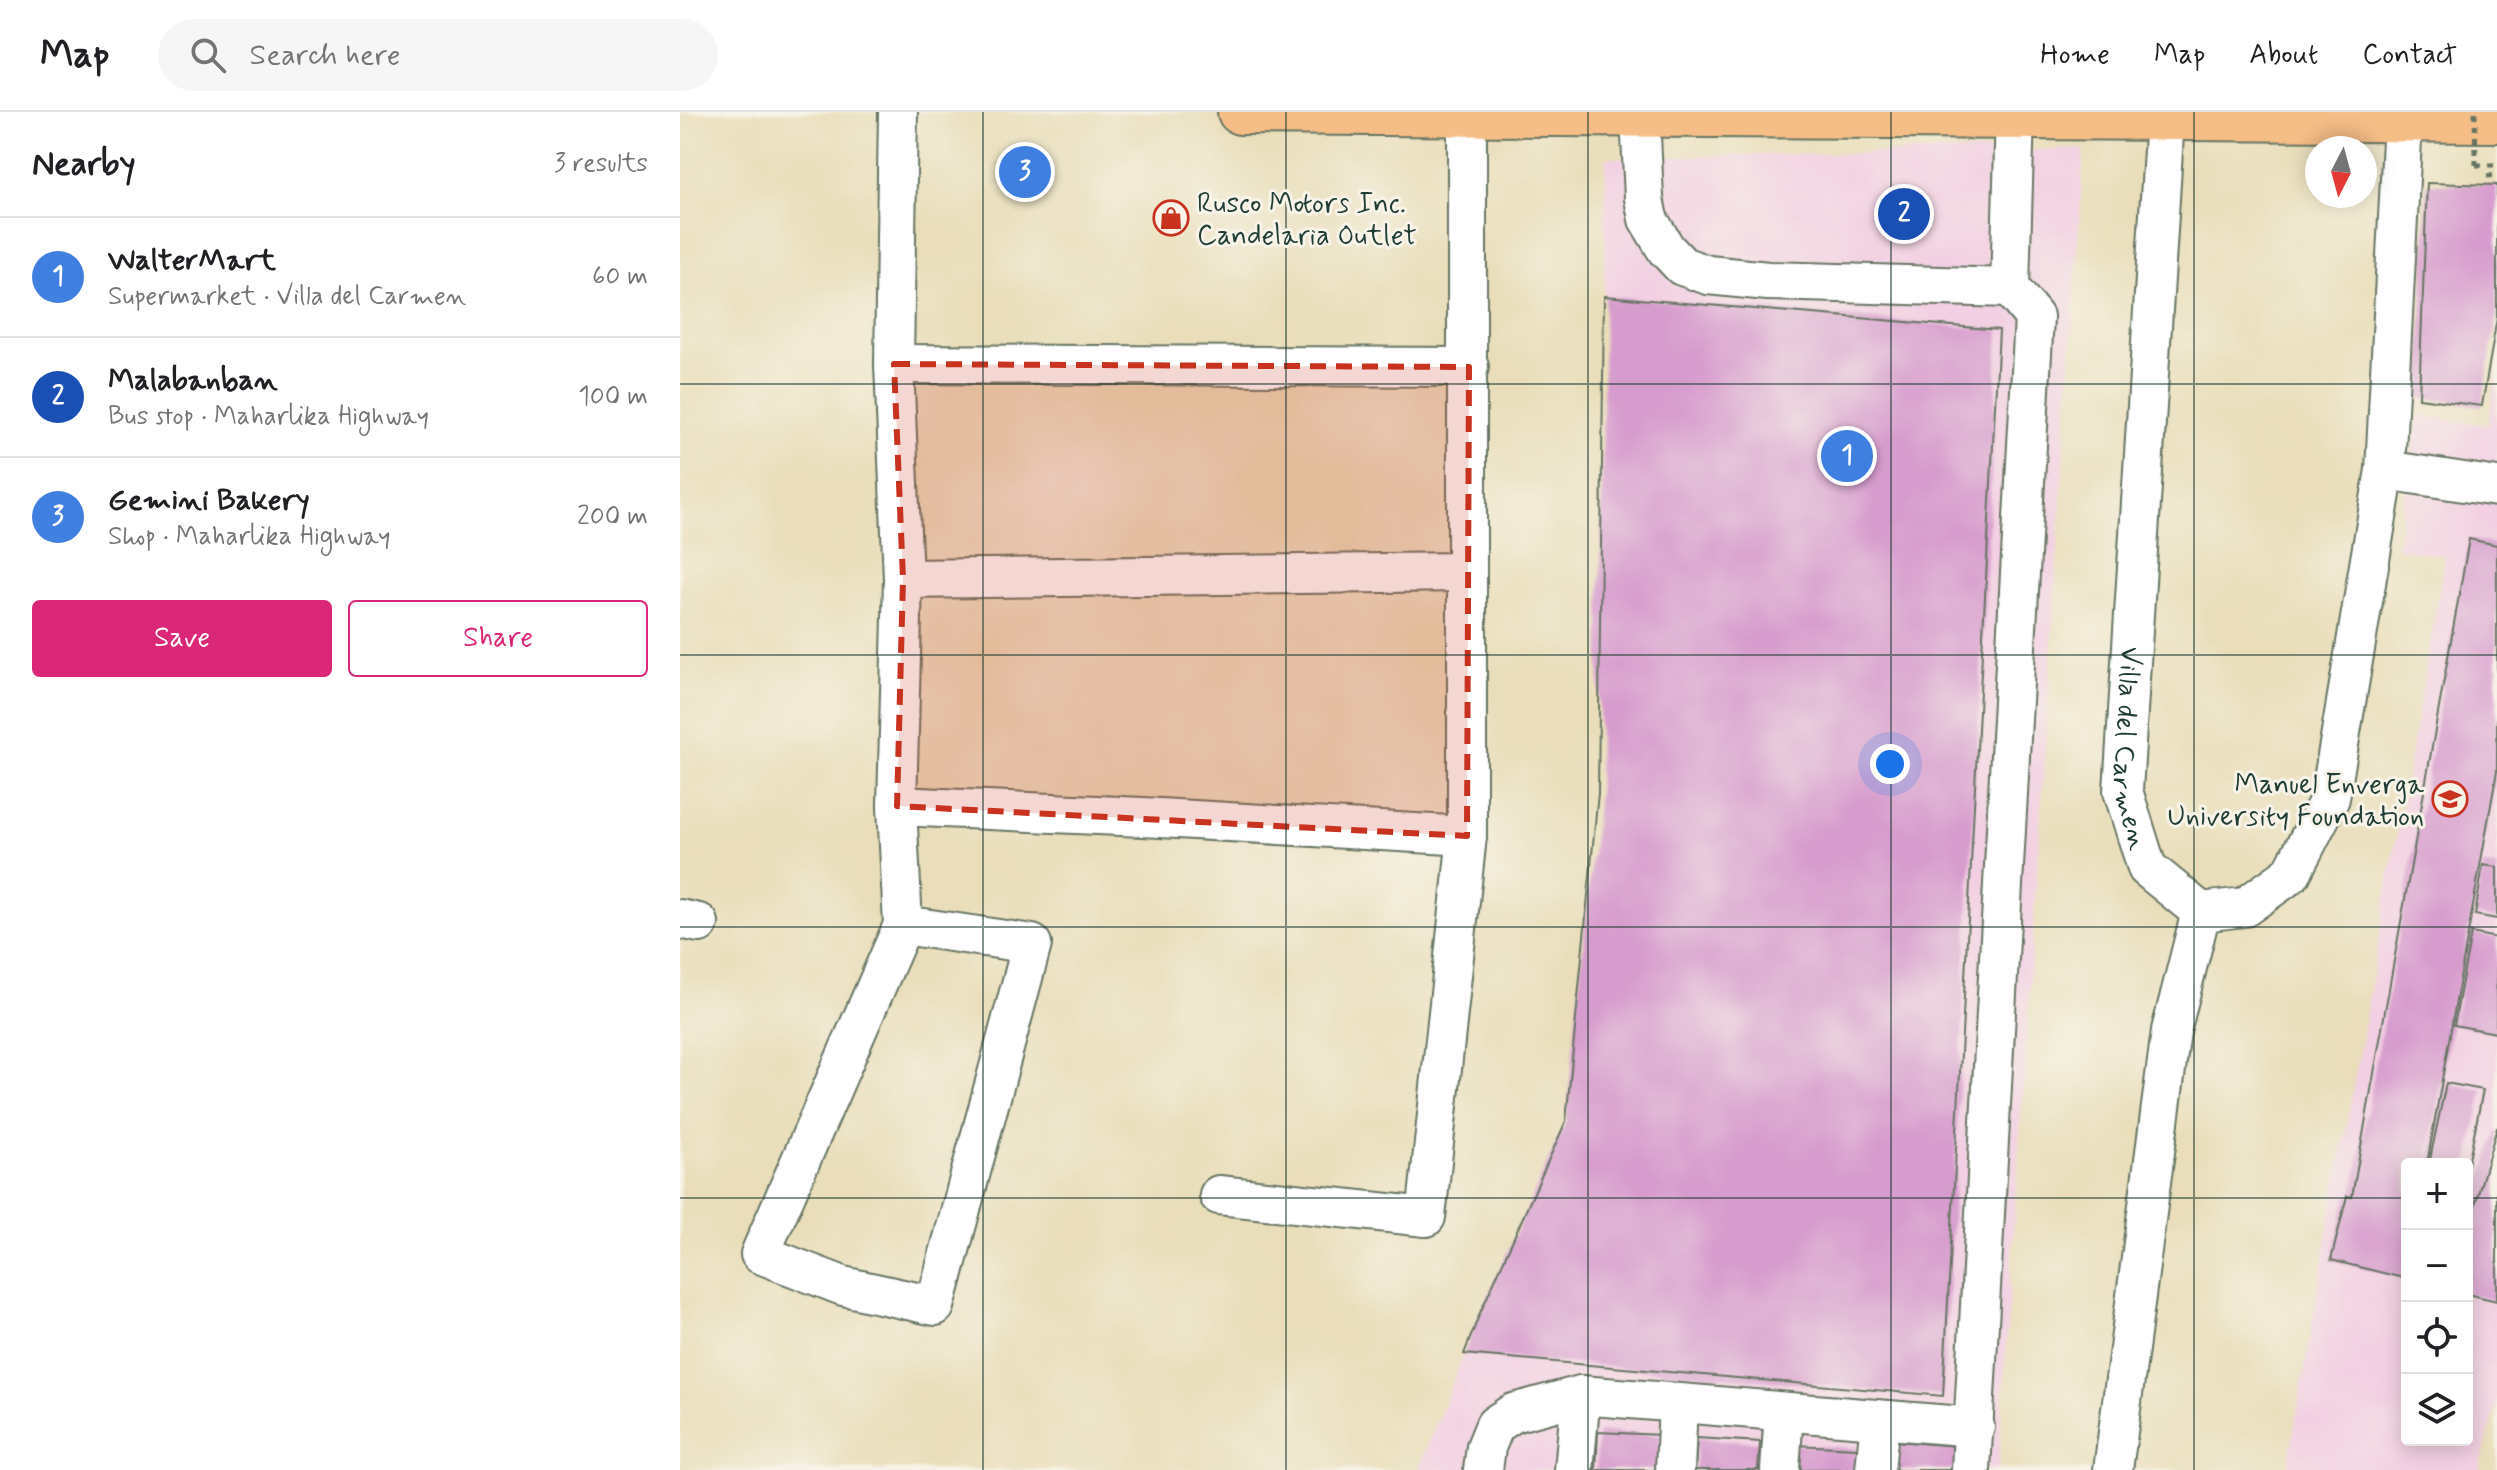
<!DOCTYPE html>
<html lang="en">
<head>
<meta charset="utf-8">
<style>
  body { margin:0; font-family:Mynerve,sans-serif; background:#f6f6f6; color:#202124 }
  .controls { position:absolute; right:24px; bottom:24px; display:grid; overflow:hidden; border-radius:8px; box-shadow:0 4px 20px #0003 }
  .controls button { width:72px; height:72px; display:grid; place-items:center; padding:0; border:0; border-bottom:2px solid #e0e0e0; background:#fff; color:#202124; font:40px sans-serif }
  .compass { position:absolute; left:1625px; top:24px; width:72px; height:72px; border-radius:50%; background:#fff; box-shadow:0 4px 20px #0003; rotate:186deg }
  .you { position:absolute; left:1210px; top:652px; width:28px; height:28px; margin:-20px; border:6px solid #fff; border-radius:50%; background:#1a73e8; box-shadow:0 0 0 12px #1a73e833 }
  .badge { display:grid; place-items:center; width:52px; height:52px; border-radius:50%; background:#db2777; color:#fff; font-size:26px; font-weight:700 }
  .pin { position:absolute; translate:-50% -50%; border:4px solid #fff; box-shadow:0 2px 8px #0006 }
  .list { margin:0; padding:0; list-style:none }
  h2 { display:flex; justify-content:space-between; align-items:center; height:104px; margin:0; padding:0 32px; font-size:34px }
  h2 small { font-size:26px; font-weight:400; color:#757577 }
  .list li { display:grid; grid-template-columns:52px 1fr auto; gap:24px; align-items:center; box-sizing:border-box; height:120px; padding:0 32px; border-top:2px solid #e0e0e0 }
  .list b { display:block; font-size:30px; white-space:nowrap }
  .list p { margin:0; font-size:26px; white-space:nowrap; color:#757577 }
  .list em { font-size:26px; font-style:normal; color:#757577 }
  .actions { display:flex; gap:16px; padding:24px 32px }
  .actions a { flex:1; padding:18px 0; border:2px solid #db2777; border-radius:8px; text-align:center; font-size:28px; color:#db2777 }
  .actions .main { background:#db2777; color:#fff }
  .icon { flex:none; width:44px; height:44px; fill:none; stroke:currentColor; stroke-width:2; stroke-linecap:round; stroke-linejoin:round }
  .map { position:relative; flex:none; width:1817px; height:1358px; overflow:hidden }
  header { display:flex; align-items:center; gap:48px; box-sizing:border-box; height:112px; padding:0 40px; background:#fff; border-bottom:2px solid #e0e0e0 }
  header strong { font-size:38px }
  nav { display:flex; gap:44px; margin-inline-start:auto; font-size:28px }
  .search { width:560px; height:72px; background:#f6f6f6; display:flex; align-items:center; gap:20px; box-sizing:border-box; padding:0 28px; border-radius:44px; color:#757577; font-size:30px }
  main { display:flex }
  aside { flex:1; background:#fff }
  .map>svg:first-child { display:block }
</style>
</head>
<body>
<header>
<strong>Map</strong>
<div class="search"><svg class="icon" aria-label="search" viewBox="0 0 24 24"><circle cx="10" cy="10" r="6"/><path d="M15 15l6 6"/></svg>Search here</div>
<nav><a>Home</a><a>Map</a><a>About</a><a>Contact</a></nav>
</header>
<main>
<aside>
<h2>Nearby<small>3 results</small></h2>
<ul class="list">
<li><span class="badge" style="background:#3f7fe0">1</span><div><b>WalterMart</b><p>Supermarket · Villa del Carmen</p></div><em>60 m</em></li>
<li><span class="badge" style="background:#1a4fb4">2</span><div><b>Malabanban</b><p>Bus stop · Maharlika Highway</p></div><em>100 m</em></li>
<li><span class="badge" style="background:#3f7fe0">3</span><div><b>Gemini Bakery</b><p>Shop · Maharlika Highway</p></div><em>200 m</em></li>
</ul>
<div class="actions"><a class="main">Save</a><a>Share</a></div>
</aside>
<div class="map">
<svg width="1817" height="1358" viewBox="0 0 1817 1358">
  <rect width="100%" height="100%" fill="#f7f3e8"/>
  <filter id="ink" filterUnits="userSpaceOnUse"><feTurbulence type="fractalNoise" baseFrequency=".0125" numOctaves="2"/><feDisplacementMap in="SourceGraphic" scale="16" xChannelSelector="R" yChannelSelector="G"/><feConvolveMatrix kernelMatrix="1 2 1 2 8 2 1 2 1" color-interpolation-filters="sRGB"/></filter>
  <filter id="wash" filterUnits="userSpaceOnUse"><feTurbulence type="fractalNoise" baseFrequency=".006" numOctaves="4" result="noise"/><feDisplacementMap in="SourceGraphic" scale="32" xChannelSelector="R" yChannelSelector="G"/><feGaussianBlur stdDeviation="1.8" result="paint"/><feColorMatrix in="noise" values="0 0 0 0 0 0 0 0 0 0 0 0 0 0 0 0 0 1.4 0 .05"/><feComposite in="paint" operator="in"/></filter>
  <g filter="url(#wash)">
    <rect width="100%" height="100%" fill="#e9deb9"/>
    <!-- built -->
    <g fill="#f2cfe2" fill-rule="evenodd">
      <path d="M1404,37L1318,1358H738L800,1201L886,1009L918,681L926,46Z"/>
      <path d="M1817,259V1291L1799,1358H1607L1765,444L1717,436L1738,304L1808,313ZM1727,1052H1787V1328H1727Z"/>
    </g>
    <g id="blocks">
      <!-- building -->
      <g fill="#d79cce">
        <path d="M1747,71L1817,73V206L1802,294L1739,286Z"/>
        <path d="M924,184L1319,218L1263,1284L784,1242L800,1201L886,1009L918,681Z"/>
        <path d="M1789,427L1817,433V659L1747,1052H1727V1167L1651,1148L1667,1084L1672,1085Z"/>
        <path d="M1803,753L1817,755V807L1795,803Z"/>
        <path d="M1791,821L1817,826L1816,921L1774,913Z"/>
        <path d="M1766,971L1803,978L1788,1052H1749Z"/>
        <path d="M1817,1015V1189L1787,1182V1114H1789Z"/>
        <path d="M918,1320L981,1323L979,1358H916Z"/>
        <path d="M1017,1326L1080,1330L1078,1358H1015Z"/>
        <path d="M1214,1329L1277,1334L1275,1358H1211Z"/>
        <path d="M1114,1333L1177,1336L1176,1358H1112Z"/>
      </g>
    </g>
  </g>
  <g filter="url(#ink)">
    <use href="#blocks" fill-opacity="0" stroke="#667563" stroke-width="2"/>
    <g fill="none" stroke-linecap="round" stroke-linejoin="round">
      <defs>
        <g id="minor">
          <path d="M218,0L214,252L223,467L217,694L223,813L80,1142L163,1174L255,1194L352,832L223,813"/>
          <path d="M960,3L964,86L968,107L986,137L1002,154L1028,163L1088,169L1330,176"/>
          <path id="s1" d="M1485,6L1443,679L1467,756L1521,800L1565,795L1611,762L1650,686L1705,358L1723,8"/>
          <path d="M214,252L789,255"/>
          <path d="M1705,358L1817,375"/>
          <path d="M223,467L786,460"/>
          <path d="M217,694L463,705L787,724"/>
          <path d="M0,807L19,811"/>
          <path d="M539,1083L746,1105L787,724V2"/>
          <path d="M803,1358L806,1335L815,1313L833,1301L901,1283L1295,1315"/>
          <path d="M894,1358L901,1283"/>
          <path d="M995,1358L998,1291"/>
          <path d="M1100,1358L1104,1300"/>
          <path d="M1195,1358L1200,1308"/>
          <path d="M1291,1358L1354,205L1330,176L1335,0"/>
          <path d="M1433,1358L1491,919L1521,800"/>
        </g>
        <path id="major" d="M560,0L1817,8"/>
      </defs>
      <!-- minor casing -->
      <use href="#minor" stroke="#667563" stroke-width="42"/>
      <!-- major casing -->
      <use href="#major" stroke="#667563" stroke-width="48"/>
      <!-- path -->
      <g stroke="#667563" stroke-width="5" stroke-dasharray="6 6" stroke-linecap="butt">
        <path d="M1796,53H1817"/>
        <path d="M1807,64L1817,63"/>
      </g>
      <!-- minor -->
      <use href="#minor" stroke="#fff" stroke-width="38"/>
      <!-- major -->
      <use href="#major" stroke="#f6be87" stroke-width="44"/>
      <!-- path-bridge -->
      <path stroke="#667563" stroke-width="5" stroke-dasharray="6 6" stroke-linecap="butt" d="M1795,0L1796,53"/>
    </g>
  </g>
  <!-- marked area -->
  <path fill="#c8321e" fill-opacity="0.2" stroke="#c8321e" stroke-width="6" stroke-dasharray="16 10" stroke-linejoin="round" d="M214,252L789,255L787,724L217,694L223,467Z"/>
  <!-- grid -->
  <path fill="none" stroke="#1f3d34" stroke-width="2" stroke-opacity="0.55" d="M303,0V1358M606,0V1358M908,0V1358M1211,0V1358M1514,0V1358M0,272H1817M0,543H1817M0,815H1817M0,1086H1727M1787,1086H1817"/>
  <!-- icons -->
  <defs>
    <symbol id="shop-ring" viewBox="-11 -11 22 22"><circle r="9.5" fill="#f7f3e8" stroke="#c8321e" stroke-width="1.5"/><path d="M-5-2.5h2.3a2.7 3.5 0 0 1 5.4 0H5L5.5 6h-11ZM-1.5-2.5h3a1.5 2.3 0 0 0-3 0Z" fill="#c8321e"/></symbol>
    <symbol id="university-ring" viewBox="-11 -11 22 22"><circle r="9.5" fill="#f7f3e8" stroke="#c8321e" stroke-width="1.5"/><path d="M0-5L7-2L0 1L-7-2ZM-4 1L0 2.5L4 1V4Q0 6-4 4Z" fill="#c8321e"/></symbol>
  </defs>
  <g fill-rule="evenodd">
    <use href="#shop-ring" x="471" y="86" width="40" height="40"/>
    <use href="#university-ring" x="1750" y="667" width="40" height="40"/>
  </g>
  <g text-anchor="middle" stroke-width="6" stroke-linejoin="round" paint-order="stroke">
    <!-- poi labels -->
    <g font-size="28" fill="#1f3d34" stroke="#f7f3e8" text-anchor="start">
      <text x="517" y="100">Rusco Motors Inc.<tspan x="517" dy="32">Candelaria Outlet</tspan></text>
      <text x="1744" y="681" text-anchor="end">Manuel Enverga<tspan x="1744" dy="32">University Foundation</tspan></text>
    </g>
    <!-- street labels -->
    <g font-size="28" fill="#1f3d34" stroke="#f7f3e8">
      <text dy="10" stroke="none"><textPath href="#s1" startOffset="632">Villa del Carmen</textPath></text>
    </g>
  </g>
</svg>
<div class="controls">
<button>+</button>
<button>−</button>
<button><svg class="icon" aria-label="locate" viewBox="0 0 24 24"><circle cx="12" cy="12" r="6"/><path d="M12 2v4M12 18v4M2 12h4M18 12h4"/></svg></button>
<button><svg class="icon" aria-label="layers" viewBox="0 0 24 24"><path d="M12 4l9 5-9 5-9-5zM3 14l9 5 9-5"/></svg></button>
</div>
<svg class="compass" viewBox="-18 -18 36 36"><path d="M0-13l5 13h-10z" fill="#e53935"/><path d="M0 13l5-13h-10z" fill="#757577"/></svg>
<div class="you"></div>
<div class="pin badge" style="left:1167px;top:344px;background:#3f7fe0">1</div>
<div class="pin badge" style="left:1224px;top:102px;background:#1a4fb4">2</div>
<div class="pin badge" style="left:345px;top:60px;background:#3f7fe0">3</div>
</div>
</main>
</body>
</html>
